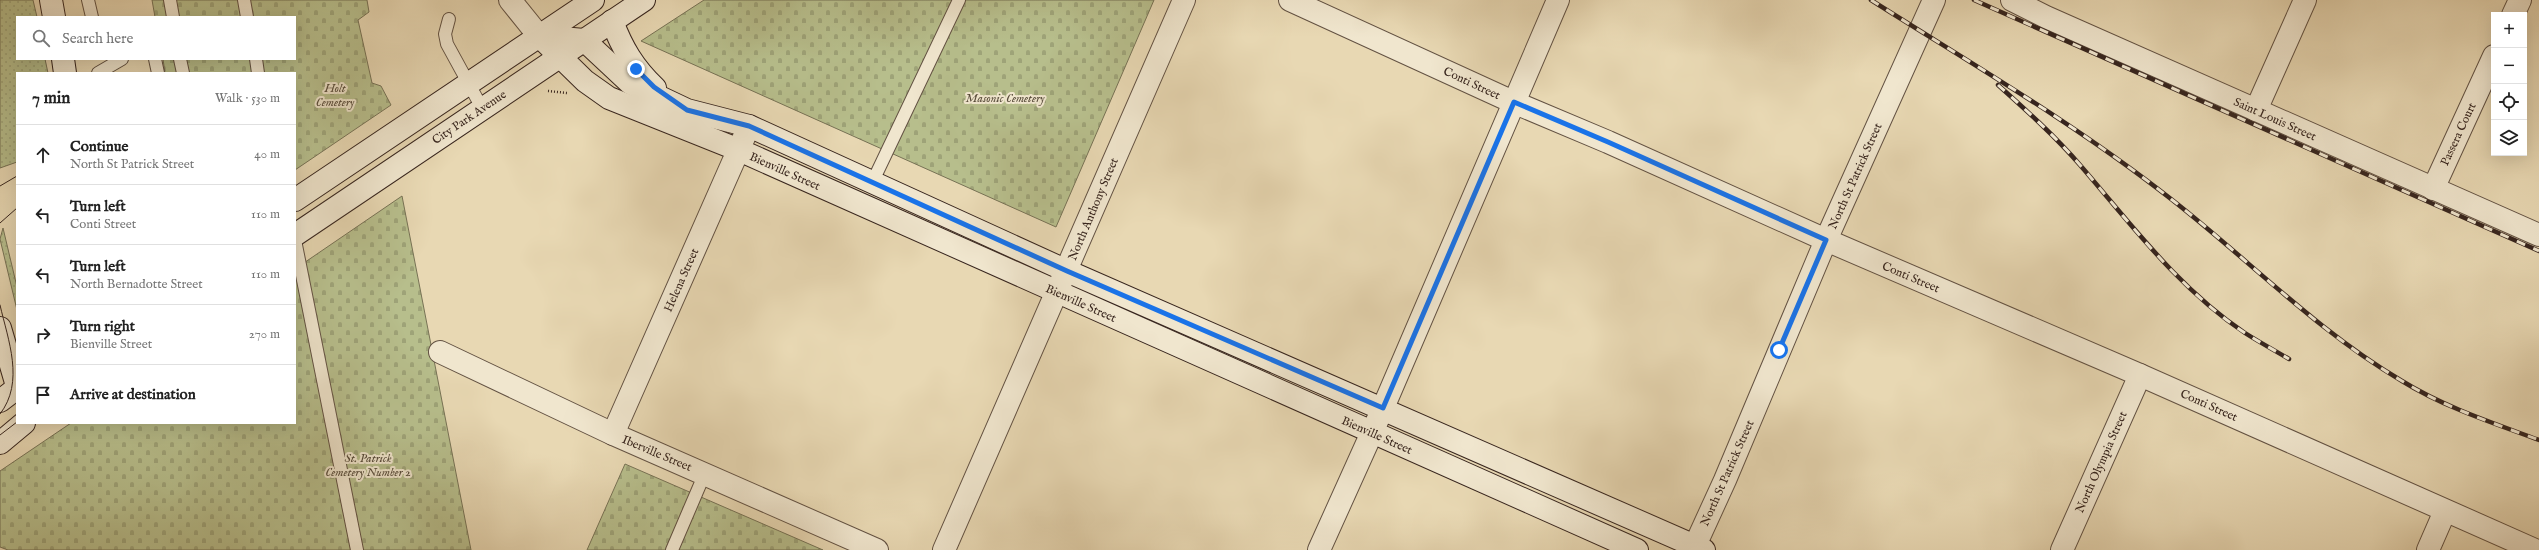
<!DOCTYPE html>
<html lang="en">
<head>
<meta charset="utf-8">
<style>
  body { margin:0; font-family:"IM FELL English",serif; background:#f2f2f2; color:#222 }
  .controls { position:absolute; right:12px; top:12px; display:grid; overflow:hidden; border-radius:0px; box-shadow:0 4px 16px #0002 }
  .controls button { width:36px; height:36px; display:grid; place-items:center; padding:0; border:0; border-bottom:1px solid #e0e0e0; background:#fff; color:#222; font:20px sans-serif }
  .stop { position:absolute; width:12px; height:12px; margin:-9px; border:3px solid #1a73e8; border-radius:50%; background:#fff }
  .stop.end { background:#1a73e8; border-color:#fff; box-shadow:0 1px 4px #0008 }
  .list { margin:0; padding:0; list-style:none }
  h2 { display:flex; justify-content:space-between; align-items:center; height:52px; margin:0; padding:0 16px; font-size:17px }
  h2 small { font-size:13px; font-weight:400; color:#767676 }
  .list li { display:grid; grid-template-columns:26px 1fr auto; gap:12px; align-items:center; box-sizing:border-box; height:60px; padding:0 16px; border-top:1px solid #e0e0e0 }
  .list b { display:block; font-size:15px; white-space:nowrap }
  .list p { margin:0; font-size:13px; white-space:nowrap; color:#767676 }
  .list em { font-size:13px; font-style:normal; color:#767676 }
  .icon { flex:none; width:22px; height:22px; fill:none; stroke:currentColor; stroke-width:2; stroke-linecap:round; stroke-linejoin:round }
  .map { position:relative; flex:none; width:2539px; height:550px; overflow:hidden }
  .search { position:absolute; background:#fff; box-shadow:0 4px 16px #0002; left:16px; top:16px; width:280px; height:44px; display:flex; align-items:center; gap:10px; box-sizing:border-box; padding:0 14px; border-radius:0px; color:#767676; font-size:15px }
  .panel { position:absolute; background:#fff; box-shadow:0 4px 16px #0002; left:16px; top:72px; width:280px; height:352px; border-radius:0px }
  .map>svg:first-child { display:block }
</style>
</head>
<body>
<div class="map">
<svg width="2539" height="550" viewBox="0 0 2539 550">
  <defs>
    <pattern id="grass-dots" width="8" height="8" patternUnits="userSpaceOnUse"><rect width="8" height="8" fill="#b7be8c"/><path d="M2 2h.1M6 6h.1" fill="none" stroke="#9ea378" stroke-width="1.8" stroke-linecap="round"/></pattern>
    <pattern id="cemetery-stones" width="16" height="16" patternUnits="userSpaceOnUse"><rect width="16" height="16" fill="#b7be8c"/><path d="M2 7V4a2 2 0 0 1 4 0v3zM10 15v-3a2 2 0 0 1 4 0v3z" fill="#9ea378"/></pattern>
  </defs>
  <rect width="100%" height="100%" fill="#e8d8b3"/>
  <filter id="stains"><feTurbulence type="fractalNoise" baseFrequency=".005" numOctaves="4"/><feColorMatrix values="0 0 0 0 .2 0 0 0 0 .09 0 0 0 0 .02 0 0 0 .5 -.17"/></filter>
  <radialGradient id="worn" r=".72"><stop offset=".6" stop-color="#630" stop-opacity="0"/><stop offset="1" stop-color="#630" stop-opacity=".3"/></radialGradient>
  <!-- grass -->
  <g fill="url(#grass-dots)" stroke="#777255">
    <path d="M0,0H33L37,17H17V59H45L48,73H17V162L0,168Z"/>
    <path d="M3,228L17,287V310L0,239Z"/>
  </g>
  <!-- cemetery -->
  <g fill="url(#cemetery-stones)" stroke="#777255">
    <path d="M152,0H367L369,12L358,20L372,83L381,86L391,105L295,170V73H165L163,59H295V17H155Z"/>
    <path d="M704,0H1154L1056,227L641,41Z"/>
    <path d="M402,196L471,550H8L0,547V471L71,423H295V269Z"/>
    <path d="M625,464L823,550H587Z"/>
  </g>
  <g fill="none" stroke-linecap="round" stroke-linejoin="round">
    <defs>
      <g id="lane">
        <path d="M88,0L92,17"/>
        <path d="M170,0L173,17"/>
        <path d="M244,0L247,17"/>
        <path d="M449,19L445,34L447,44L482,108"/>
        <path d="M155,59L158,73"/>
        <path d="M180,59L183,73"/>
        <path d="M256,59L258,73"/>
        <path d="M98,73L122,59"/>
        <path d="M872,183L959,0"/>
        <path d="M295,240L357,550"/>
        <path d="M672,550L705,473"/>
      </g>
      <g id="street">
        <path d="M510,0L539,36"/>
        <path d="M1290,0L1513,102L1608,142L1826,240L2140,375L2535,550"/>
        <path d="M2012,0L2046,17L2539,235"/>
        <path d="M2513,15L2520,0"/>
        <path d="M2256,110L2305,0"/>
        <path d="M2433,189L2494,56"/>
        <path d="M440,352L613,434L877,550"/>
        <path d="M613,434L749,126"/>
        <path d="M944,550L1184,0"/>
        <path d="M1319,550L1383,408L1558,0"/>
        <path d="M1693,550L1725,480L1826,240L1934,0"/>
        <path d="M2062,550L2140,375"/>
        <path d="M2428,550L2445,511"/>
      </g>
      <g id="secondary">
        <path d="M51,0L54,17"/>
        <path d="M612,21C622,48 634,68 655,88"/>
        <path d="M539,36L584,40L630,83L687,110L749,126L1067,271L1704,550"/>
        <path d="M539,36L585,81L609,98L739,150L1637,550"/>
        <path d="M63,59L65,73"/>
        <path d="M295,200L593,0"/>
        <path d="M295,235L644,0"/>
        <path d="M0,328L17,386"/>
        <path d="M0,401L17,388"/>
        <path d="M0,443L24,423"/>
      </g>
    </defs>
    <!-- lane casing -->
    <use href="#lane" stroke="#635243" stroke-width="14"/>
    <!-- street casing -->
    <use href="#street" stroke="#635243" stroke-width="24"/>
    <!-- secondary casing -->
    <use href="#secondary" stroke="#37251e" stroke-width="24"/>
    <!-- path -->
    <path stroke="#37251e" stroke-width="2.5" stroke-dasharray="1 2" stroke-linecap="butt" d="M548,91L567,93"/>
    <!-- lane -->
    <use href="#lane" stroke="#f0e6ce" stroke-width="12"/>
    <!-- street -->
    <use href="#street" stroke="#f0e6ce" stroke-width="22"/>
    <!-- secondary -->
    <use href="#secondary" stroke="#f0e6ce" stroke-width="22"/>
    <!-- tram -->
    <g stroke="#37251e" stroke-width="1">
      <path d="M0,186L17,176"/>
      <path d="M0,223L17,208"/>
      <path d="M0,305C8,340 25,382 0,414"/>
      <path d="M0,435L17,422"/>
    </g>
    <defs>
      <g id="rail">
        <path d="M1871,0C1972,64 2077,125 2171,199C2248,259 2317,331 2402,381C2444,407 2493,423 2539,440"/>
        <path d="M1974,0L2539,251"/>
        <path d="M1998,85C2026,110 2055,136 2080,165C2131,224 2179,289 2245,333C2259,342 2274,350 2289,359"/>
      </g>
    </defs>
    <!-- rail casing -->
    <use href="#rail" stroke="#37251e" stroke-width="4.5"/>
    <!-- rail -->
    <use href="#rail" stroke="#f0e6ce" stroke-width="3" stroke-dasharray="9" stroke-linecap="butt"/>
  </g>
  <g fill="none" stroke-linecap="round" stroke-linejoin="round">
    <!-- route -->
    <path stroke="#1a73e8" stroke-width="5" d="M636,69L654,87L687,110L749,126L1067,271L1383,408L1514,102L1608,142L1826,240L1779,350"/>
  </g>
  <g text-anchor="middle" stroke-width="4" stroke-linejoin="round" paint-order="stroke">
    <!-- street labels -->
    <g font-size="12" fill="#37251e" stroke="#f0e6ce">
      <text transform="translate(1472 83) rotate(25)" y="4">Conti Street</text>
      <text transform="translate(469 117) rotate(-34)" y="4">City Park Avenue</text>
      <text transform="translate(2275 119) rotate(24)" y="4">Saint Louis Street</text>
      <text transform="translate(2458 134) rotate(-65)" y="4">Passera Court</text>
      <text transform="translate(785 171) rotate(24)" y="4">Bienville Street</text>
      <text transform="translate(1855 176) rotate(-66)" y="4">North St Patrick Street</text>
      <text transform="translate(1093 209) rotate(-67)" y="4">North Anthony Street</text>
      <text transform="translate(1911 277) rotate(23)" y="4">Conti Street</text>
      <text transform="translate(681 280) rotate(-66)" y="4">Helena Street</text>
      <text transform="translate(1081 303) rotate(24)" y="4">Bienville Street</text>
      <text transform="translate(2209 405) rotate(24)" y="4">Conti Street</text>
      <text transform="translate(1377 435) rotate(24)" y="4">Bienville Street</text>
      <text transform="translate(657 453) rotate(23)" y="4">Iberville Street</text>
      <text transform="translate(2101 462) rotate(-66)" y="4">North Olympia Street</text>
      <text transform="translate(1727 473) rotate(-66)" y="4">North St Patrick Street</text>
    </g>
    <!-- park labels -->
    <g font-size="12" font-style="italic" fill="#574b3a" stroke="#f0e6ce">
      <text x="335" y="92">Holt<tspan x="335" dy="14">Cemetery</tspan></text>
      <text x="1005" y="102">Masonic Cemetery</text>
      <text x="368" y="462">St. Patrick<tspan x="368" dy="14">Cemetery Number 2</tspan></text>
    </g>
  </g>
  <rect width="100%" height="100%" filter="url(#stains)"/>
  <rect width="100%" height="100%" fill="url(#worn)"/>
</svg>
<div class="controls">
<button>+</button>
<button>−</button>
<button><svg class="icon" aria-label="locate" viewBox="0 0 24 24"><circle cx="12" cy="12" r="6"/><path d="M12 2v4M12 18v4M2 12h4M18 12h4"/></svg></button>
<button><svg class="icon" aria-label="layers" viewBox="0 0 24 24"><path d="M12 4l9 5-9 5-9-5zM3 14l9 5 9-5"/></svg></button>
</div>
<div class="stop" style="left:1779px;top:350px"></div>
<div class="stop end" style="left:636px;top:69px"></div>
<div class="search"><svg class="icon" aria-label="search" viewBox="0 0 24 24"><circle cx="10" cy="10" r="6"/><path d="M15 15l6 6"/></svg>Search here</div>
<section class="panel">
<h2>7 min<small>Walk · 530 m</small></h2>
<ul class="list">
<li><svg class="icon" aria-label="ahead" viewBox="0 0 24 24"><path d="M12 20V5M6 11l6-6 6 6"/></svg><div><b>Continue</b><p>North St Patrick Street</p></div><em>40 m</em></li>
<li><svg class="icon" aria-label="left" viewBox="0 0 24 24"><path d="M17 20v-9H6M10 6l-5 5 5 5"/></svg><div><b>Turn left</b><p>Conti Street</p></div><em>110 m</em></li>
<li><svg class="icon" aria-label="left" viewBox="0 0 24 24"><path d="M17 20v-9H6M10 6l-5 5 5 5"/></svg><div><b>Turn left</b><p>North Bernadotte Street</p></div><em>110 m</em></li>
<li><svg class="icon" aria-label="right" viewBox="0 0 24 24"><path d="M7 20v-9h11M14 6l5 5-5 5"/></svg><div><b>Turn right</b><p>Bienville Street</p></div><em>270 m</em></li>
<li><svg class="icon" aria-label="arrive" viewBox="0 0 24 24"><path d="M6 21V4h12l-3 4 3 4H6"/></svg><div><b>Arrive at destination</b></div></li>
</ul>
</section>
</div>
</body>
</html>
